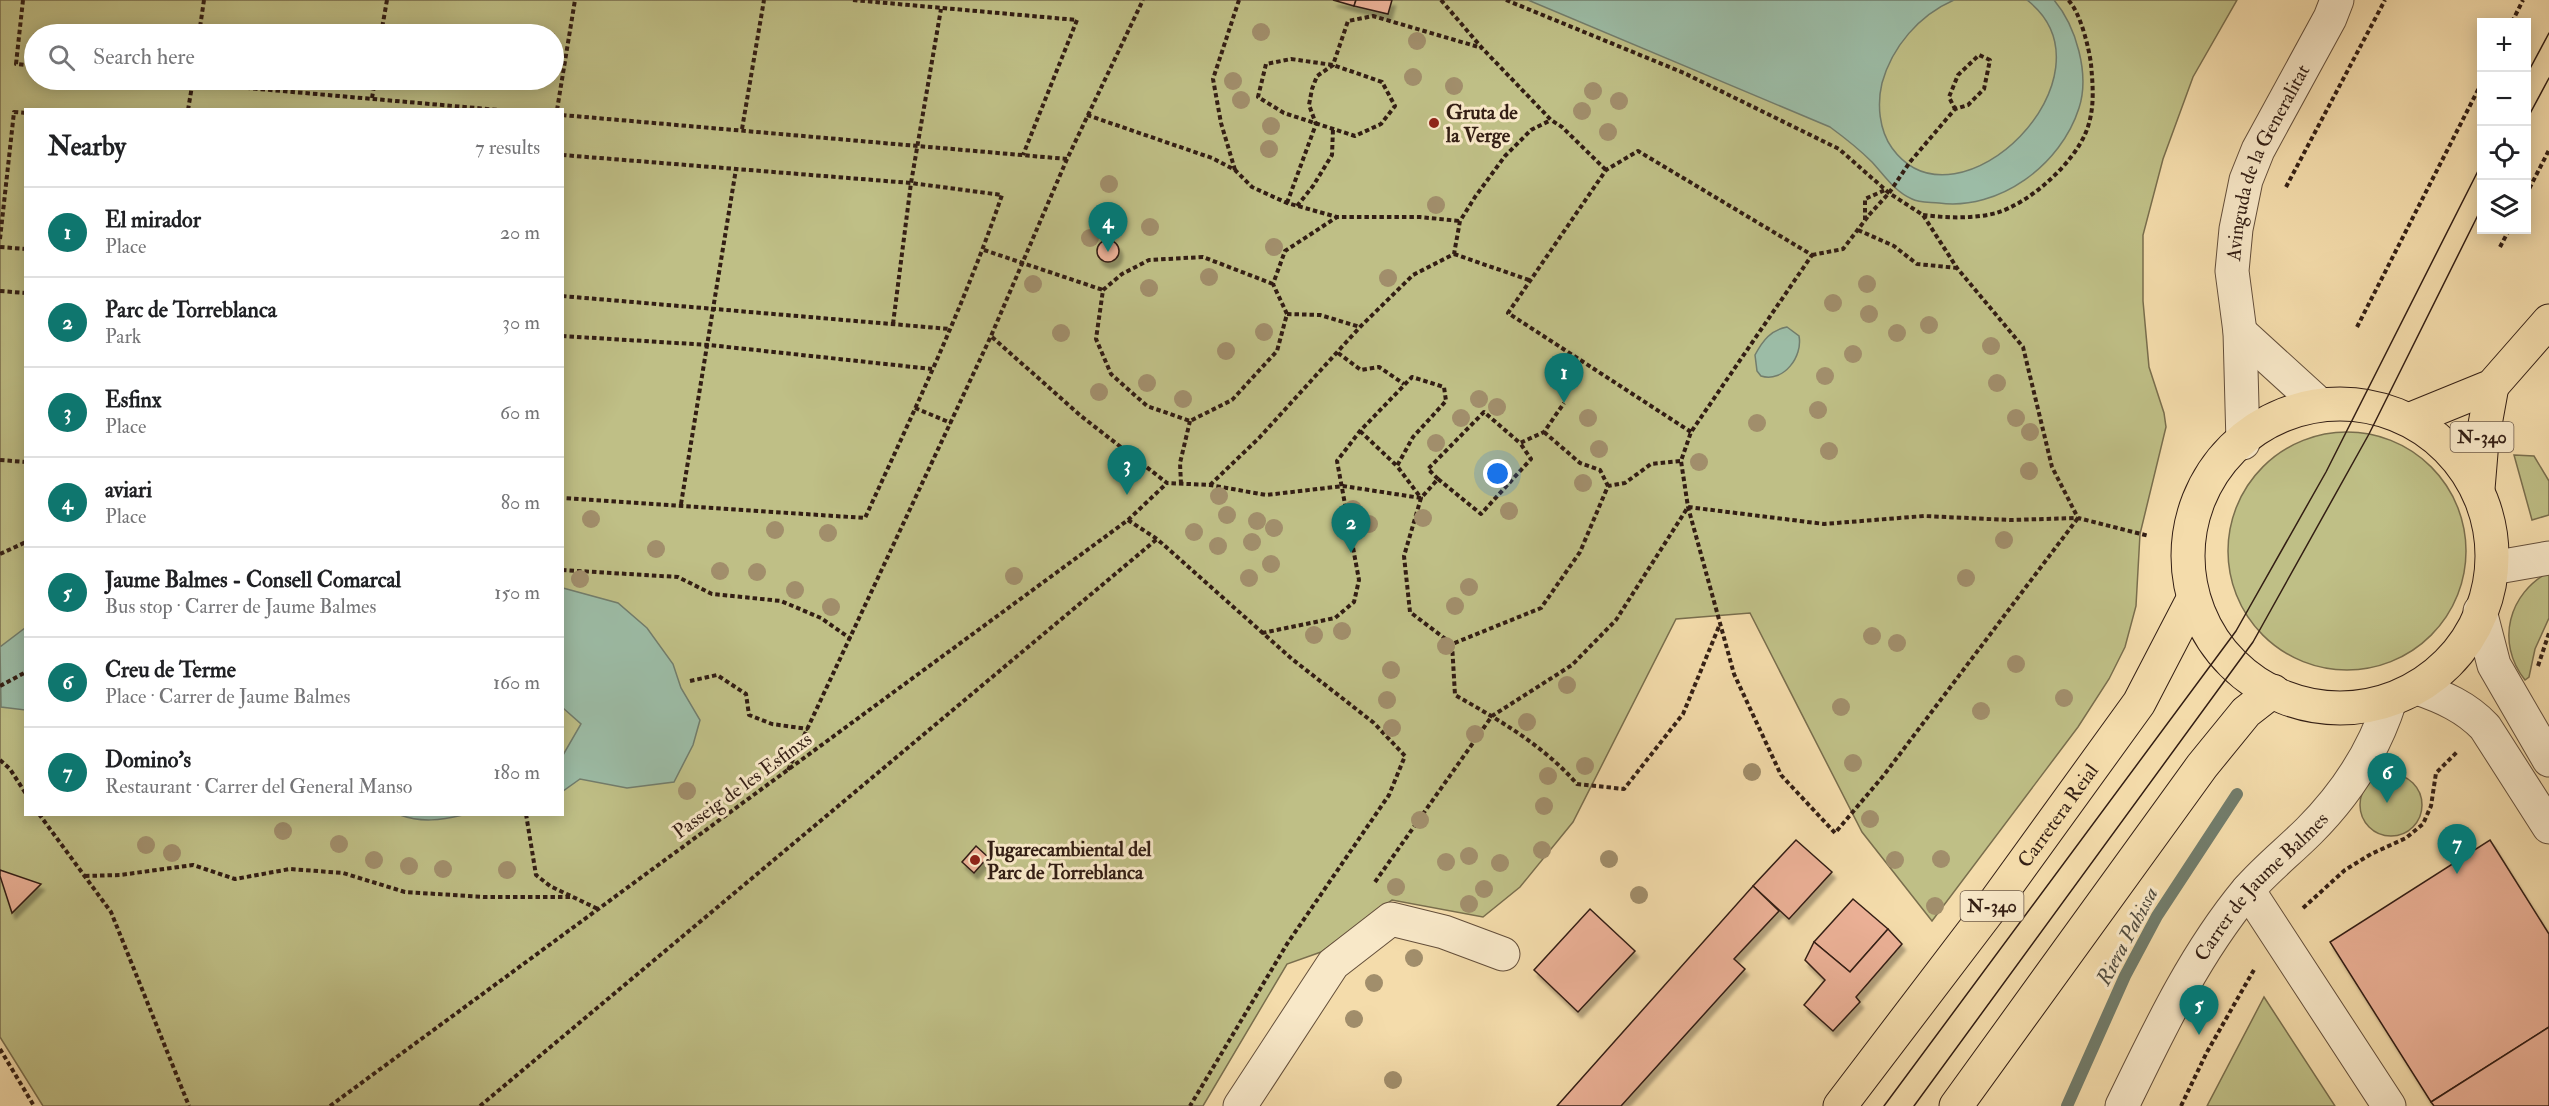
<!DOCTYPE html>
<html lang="en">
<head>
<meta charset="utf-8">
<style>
  body { margin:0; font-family:"IM FELL Double Pica",serif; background:#f6f6f6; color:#202124 }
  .controls { position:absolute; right:18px; top:18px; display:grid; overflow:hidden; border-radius:0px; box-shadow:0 3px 15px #0003 }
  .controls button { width:54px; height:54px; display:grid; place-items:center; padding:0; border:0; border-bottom:2px solid #e0e0e0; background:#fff; color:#202124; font:30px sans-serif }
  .you { position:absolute; left:1498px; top:474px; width:21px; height:21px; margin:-15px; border:4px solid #fff; border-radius:50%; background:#1a73e8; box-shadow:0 0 0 9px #1a73e833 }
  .badge { display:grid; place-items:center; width:39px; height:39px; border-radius:50%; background:#0f766e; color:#fff; font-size:20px; font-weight:700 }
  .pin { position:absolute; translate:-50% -50px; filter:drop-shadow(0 2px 3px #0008) }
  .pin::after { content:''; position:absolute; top:32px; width:21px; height:18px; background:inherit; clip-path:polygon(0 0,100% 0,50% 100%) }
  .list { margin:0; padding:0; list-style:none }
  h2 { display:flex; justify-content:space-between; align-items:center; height:78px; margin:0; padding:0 24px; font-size:26px }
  h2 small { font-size:20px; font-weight:400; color:#757577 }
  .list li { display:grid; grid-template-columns:39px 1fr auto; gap:18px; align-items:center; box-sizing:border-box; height:90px; padding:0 24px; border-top:2px solid #e0e0e0 }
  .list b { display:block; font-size:22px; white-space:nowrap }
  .list p { margin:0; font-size:20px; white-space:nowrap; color:#757577 }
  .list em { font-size:20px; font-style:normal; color:#757577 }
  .icon { flex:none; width:33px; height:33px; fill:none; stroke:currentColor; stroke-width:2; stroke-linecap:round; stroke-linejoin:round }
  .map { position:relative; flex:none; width:2549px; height:1106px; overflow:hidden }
  .search { position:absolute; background:#fff; box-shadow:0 3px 15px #0003; left:24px; top:24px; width:540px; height:66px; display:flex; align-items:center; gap:15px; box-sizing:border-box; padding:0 21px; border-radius:33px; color:#757577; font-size:22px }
  .panel { position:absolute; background:#fff; box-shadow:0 3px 15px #0003; left:24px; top:108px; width:540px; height:708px; border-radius:0px }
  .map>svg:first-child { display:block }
</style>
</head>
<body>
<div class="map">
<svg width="2549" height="1106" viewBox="0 0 2549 1106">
  <defs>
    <filter id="shadow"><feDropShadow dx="3.5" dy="6" stdDeviation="1.5" flood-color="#0004"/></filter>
  </defs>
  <rect width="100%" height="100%" fill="#f4dcab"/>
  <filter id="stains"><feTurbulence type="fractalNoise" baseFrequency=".00333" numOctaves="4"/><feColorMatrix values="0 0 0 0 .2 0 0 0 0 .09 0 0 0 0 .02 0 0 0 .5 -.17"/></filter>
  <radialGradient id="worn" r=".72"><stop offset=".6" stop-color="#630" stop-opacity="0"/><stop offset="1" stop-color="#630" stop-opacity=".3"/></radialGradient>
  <!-- green -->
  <g fill="#bfbf86" stroke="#796e4d" stroke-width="1.5" fill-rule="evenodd">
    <path d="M0,0H2237L2193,77L2163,159L2143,235V301L2149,367L2164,413L2166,427L2140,534L2136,606L2125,647L2109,679L2078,727L1932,921L1862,832L1750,613L1676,619L1573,822L1520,887L1483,917L1392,900L1321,952L1287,964L1203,1106H43L0,1037ZM34,34H554V80H34ZM26,110H562V814H26Z"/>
    <circle cx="2347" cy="551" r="119"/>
    <path d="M2514,455L2534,456L2549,481V515L2532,520Z"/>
    <path d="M2549,572V618L2535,649L2529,677L2525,680C2495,642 2509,593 2549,572Z"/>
    <circle cx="2391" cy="805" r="31"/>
    <path d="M2264,997L2335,1106H2207Z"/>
  </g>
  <!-- water -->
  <g fill="#9cbca6" stroke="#727d6c" stroke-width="1.5">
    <path d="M1528,0H1954C1919,15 1892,47 1882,83C1877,104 1879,130 1892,148C1958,239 2123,75 2027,0H2054C2076,26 2090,74 2079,108C2061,165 1999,211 1939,203C1930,202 1919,203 1912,199C1895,192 1884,175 1872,162C1859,149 1845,138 1830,127Z"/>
    <path d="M1787,327L1799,336C1803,356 1784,383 1761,376L1757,371L1755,355C1763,340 1771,330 1787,327Z"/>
    <path d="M563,588L618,603L647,628L673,664L681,688L700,720L693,745L674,782L627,788L580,779L563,791V755L581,724L563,708Z"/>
    <path d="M25,628V710L1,707L0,647Z"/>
    <path d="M400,815V814L463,815C441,820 422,823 400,815Z"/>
  </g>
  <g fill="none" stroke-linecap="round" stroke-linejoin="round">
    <!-- stream -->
    <path stroke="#727d6c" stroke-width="12" d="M2067,1106L2125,976L2157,916L2237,794"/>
  </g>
  <!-- building -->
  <g fill="#ecb197" stroke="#331e14" stroke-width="1.5" filter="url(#shadow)">
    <path d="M1333,0H1356L1354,6Z"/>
    <path d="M1356,0H1392L1388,14L1354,6Z"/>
    <circle cx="1108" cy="251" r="11"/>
    <path d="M1796,840L1832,872L1789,919L1753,886Z"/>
    <path d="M2490,840L2549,934V1027L2431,1102L2330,942Z"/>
    <path d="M976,846L988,857L974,873L962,862Z"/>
    <path d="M0,870L41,884L12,913L0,876Z"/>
    <path d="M1753,886L1779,911L1734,959L1745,969L1621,1106H1557Z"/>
    <path d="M1853,899L1888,929L1850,972L1814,942Z"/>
    <path d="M1590,909L1635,951L1578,1012L1534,970Z"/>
    <path d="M1888,929L1902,944L1856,997L1860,1002L1833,1031L1804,1005L1825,980L1805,960L1814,942L1850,972Z"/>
    <path d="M2549,1027V1106H2434L2431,1102Z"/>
  </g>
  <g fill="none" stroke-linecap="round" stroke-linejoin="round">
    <defs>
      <g id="minor">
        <path d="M2240,332L2319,404"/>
        <path id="s1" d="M2243,443L2240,332L2232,271L2236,229L2246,180L2258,150L2330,18L2337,0"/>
        <path d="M2492,568L2549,558"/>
        <path d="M2480,611L2494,665L2549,760"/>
        <path d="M2417,688C2443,697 2466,707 2485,727L2549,827"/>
        <path d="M2248,890L2389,1106"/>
        <path d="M1240,1106L1333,964L1391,919L1444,932L1503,954"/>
        <path id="s2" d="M2122,1106C2158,1032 2194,955 2247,891C2266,869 2289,851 2309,831C2346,794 2374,751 2390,701"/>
      </g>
      <g id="major">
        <circle cx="2340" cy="556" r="152"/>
        <path d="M2411,419L2492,386L2549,321"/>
        <path d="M2478,489L2482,441L2492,386"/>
        <path id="s3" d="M1840,1106L1990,909L2139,703L2192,601"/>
        <path d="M1956,1106L2202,766L2246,712L2273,691"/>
      </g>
    </defs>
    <!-- minor casing -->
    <use href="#minor" stroke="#634e3a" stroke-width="35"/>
    <!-- major casing -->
    <use href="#major" stroke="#331e14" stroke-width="35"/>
    <!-- path -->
    <g stroke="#331e14" stroke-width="4" stroke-dasharray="4.5 3" stroke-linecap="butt">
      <path d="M23,0L16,64L34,66"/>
      <path d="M853,0L1077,20L1023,155"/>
      <path d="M1441,0L1482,48L1551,120L1562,127L1606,170"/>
      <path d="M1506,0L1684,73L1839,149L1889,193L1923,215L1957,268L2023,347L2052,467L2078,518L2149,536"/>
      <path d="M2512,22L2523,0"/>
      <path d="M199,34L204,0"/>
      <path d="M381,34L387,0"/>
      <path d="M1291,59L1333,65L1382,82L1395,106L1381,124L1355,136L1284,113L1258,97L1266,64Z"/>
      <path d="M156,80L499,110"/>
      <path d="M372,98L375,80"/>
      <path d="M188,110L193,80"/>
      <path d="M557,110L575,0"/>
      <path d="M562,115L1067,159"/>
      <path d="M1087,115L1212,158L1235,170L1252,187L1287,203L1337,217H1420L1460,221"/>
      <path d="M742,129L764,0"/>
      <path d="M562,155L911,183L1002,195C964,306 914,411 865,518L562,498"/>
      <path d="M1910,162L1955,109L1968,105L1984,89L1990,60L1979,55L1958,75L1949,97L1955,109"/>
      <path d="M1235,170L1221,123L1213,79L1239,0"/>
      <path d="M2286,187L2385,0"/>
      <path d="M2526,195L2549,150"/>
      <path d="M1287,203L1316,124L1309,105L1312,89L1317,76L1333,65L1348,21L1373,16L1482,48"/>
      <path d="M1297,206L1313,186L1332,155L1333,129"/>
      <path d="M1923,215C1947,218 1973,219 1996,213C2030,203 2073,164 2086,132C2095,110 2093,87 2091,64C2089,48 2080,11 2068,0"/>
      <path d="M1865,220V199L1885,190"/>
      <path d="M1858,230L1894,246L1917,264L1957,268"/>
      <path d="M0,239L14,112L26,113"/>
      <path d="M0,247L26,249"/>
      <path d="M2500,247L2509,230"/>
      <path d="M984,250L1103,290"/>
      <path d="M1454,254L1529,280"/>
      <path d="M1812,255L1843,249L1869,215"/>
      <path d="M1273,284L1203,257L1149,260L1122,274L1103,290L1096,339L1111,374L1147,406L1190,421L1232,400L1277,351L1287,314L1273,284L1285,251L1337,217"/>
      <path d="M0,291L26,293"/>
      <path d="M562,296L950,329"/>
      <path d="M1287,314L1320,315L1360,327"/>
      <path d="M893,324L911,183L941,9"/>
      <path d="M2357,327L2482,82"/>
      <path d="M562,336L709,345L932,369"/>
      <path d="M992,337L1081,416L1167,483L1210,485L1266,495L1343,486L1421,498L1438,479L1481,514L1531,459L1520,443L1544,432L1564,403"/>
      <path d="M1338,353L1361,370L1379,367L1404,384"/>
      <path d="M915,408L951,423"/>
      <path d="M1360,431L1397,466"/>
      <path d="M1544,432L1580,463L1600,470L1608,486"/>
      <path d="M1691,432L1508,313L1606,170L1638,151L1812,255L1691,432L1681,461L1688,507L1734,674L1781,775L1835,833L1884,775L2078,518"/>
      <path d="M0,460L26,462"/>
      <path d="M1438,479L1428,469L1484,412L1520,443"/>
      <path d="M1181,484L1180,463L1190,421"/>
      <path d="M1210,485L1259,438L1360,327L1413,275L1454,254L1460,221L1475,197L1505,156L1531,130L1551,120"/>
      <path d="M681,504L736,169"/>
      <path d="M1128,520L1157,539L1292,659L1374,723L1405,756L1389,795L1287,944L1190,1106"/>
      <path d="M0,554L26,542"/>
      <path d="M562,570L678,577L712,594L781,601L821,618L851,639"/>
      <path d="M1262,633L1335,618L1354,602L1359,580L1337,461L1360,431L1412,377L1444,387L1446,401L1413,437L1397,466L1421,498L1404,556L1410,612L1452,644L1541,608L1580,552L1608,486L1625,483L1651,464L1681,461"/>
      <path d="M1452,644L1455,695C1499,720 1543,745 1577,784L1624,789L1683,714L1720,624"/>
      <path d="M2538,666L2549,633"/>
      <path d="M690,681L717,675L746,694L749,715L772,724L808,729"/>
      <path d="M0,686L26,672"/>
      <path d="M0,760L10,769L26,794"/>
      <path d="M788,770L991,336L1067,159L1143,0"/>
      <path d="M39,814L111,912L189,1106"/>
      <path d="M526,814L536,875L550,886L598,909"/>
      <path d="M85,876L120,875L193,865L235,879L290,869L343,873L405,892L484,897H572"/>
      <path d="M1375,882L1492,716L1572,665L1616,620L1688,507L1824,524L1924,516L2010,520L2077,518"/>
      <path d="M2303,908L2345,870L2371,854L2406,838L2423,824L2431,806L2436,773L2458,751"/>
      <path d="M0,1049L34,1106"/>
      <path d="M330,1106L1128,520L1167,483"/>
      <path d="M480,1106L1157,539"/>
      <path d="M2181,1106L2207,1052L2255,968"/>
    </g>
    <!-- minor -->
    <use href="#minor" stroke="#f8e8c8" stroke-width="33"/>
    <!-- major -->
    <use href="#major" stroke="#f4dcab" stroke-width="33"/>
    <!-- tram -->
    <g stroke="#331e14" stroke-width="1.5">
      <path d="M2526,76L2549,33"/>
      <path d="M2526,121L2549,78"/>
      <path d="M1884,1106L2236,631L2326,472L2482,163"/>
      <path d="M1914,1106L2253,642L2369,434L2482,207"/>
    </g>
    <!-- path-bridge -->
    <path stroke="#331e14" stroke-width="4" stroke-dasharray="4.5 3" stroke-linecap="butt" d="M1869,215L1889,193L1910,162"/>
  </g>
  <!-- trees -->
  <g fill="#a18e6b">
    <circle cx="1261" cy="32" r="9"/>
    <circle cx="1417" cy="41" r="9"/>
    <circle cx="1413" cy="77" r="9"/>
    <circle cx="1233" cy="81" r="9"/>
    <circle cx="1454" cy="86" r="9"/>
    <circle cx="1593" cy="91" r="9"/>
    <circle cx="1241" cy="100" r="9"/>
    <circle cx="1619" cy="101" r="9"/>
    <circle cx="1582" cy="111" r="9"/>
    <circle cx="1271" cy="126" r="9"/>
    <circle cx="1608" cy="132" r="9"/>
    <circle cx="1269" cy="149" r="9"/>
    <circle cx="1109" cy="184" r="9"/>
    <circle cx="1436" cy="205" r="9"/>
    <circle cx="1150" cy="227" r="9"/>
    <circle cx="1090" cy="238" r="9"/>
    <circle cx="1274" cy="247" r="9"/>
    <circle cx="1209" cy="277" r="9"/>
    <circle cx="1388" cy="278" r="9"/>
    <circle cx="1033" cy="284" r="9"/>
    <circle cx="1867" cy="284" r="9"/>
    <circle cx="1149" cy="288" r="9"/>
    <circle cx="1833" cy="303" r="9"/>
    <circle cx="1869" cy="314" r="9"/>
    <circle cx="1929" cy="325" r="9"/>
    <circle cx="1264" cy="332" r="9"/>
    <circle cx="1061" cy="333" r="9"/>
    <circle cx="1897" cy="333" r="9"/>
    <circle cx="1991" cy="346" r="9"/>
    <circle cx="1226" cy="351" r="9"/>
    <circle cx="1853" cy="354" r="9"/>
    <circle cx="1825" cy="376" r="9"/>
    <circle cx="1147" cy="383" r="9"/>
    <circle cx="1997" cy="383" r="9"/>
    <circle cx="1099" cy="392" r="9"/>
    <circle cx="1183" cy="399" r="9"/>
    <circle cx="1479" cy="399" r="9"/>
    <circle cx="1497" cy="407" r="9"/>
    <circle cx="1818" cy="410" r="9"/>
    <circle cx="1461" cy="418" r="9"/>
    <circle cx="1588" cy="418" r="9"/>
    <circle cx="2016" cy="418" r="9"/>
    <circle cx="1757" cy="423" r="9"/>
    <circle cx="2030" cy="432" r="9"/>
    <circle cx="1436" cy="443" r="9"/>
    <circle cx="1599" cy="449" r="9"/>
    <circle cx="1829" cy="451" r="9"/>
    <circle cx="1699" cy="462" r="9"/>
    <circle cx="2029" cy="471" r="9"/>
    <circle cx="1583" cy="483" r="9"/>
    <circle cx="1219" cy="496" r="9"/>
    <circle cx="1353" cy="509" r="9"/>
    <circle cx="1509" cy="511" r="9"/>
    <circle cx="1227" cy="515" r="9"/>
    <circle cx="1423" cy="518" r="9"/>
    <circle cx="591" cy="519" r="9"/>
    <circle cx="1257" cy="521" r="9"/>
    <circle cx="1369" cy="524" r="9"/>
    <circle cx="1274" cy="528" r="9"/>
    <circle cx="775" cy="530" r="9"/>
    <circle cx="1194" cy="532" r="9"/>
    <circle cx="828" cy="533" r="9"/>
    <circle cx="2004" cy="540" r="9"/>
    <circle cx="1252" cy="542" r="9"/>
    <circle cx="1218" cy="546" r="9"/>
    <circle cx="656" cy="549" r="9"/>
    <circle cx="1271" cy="564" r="9"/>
    <circle cx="720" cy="571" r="9"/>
    <circle cx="757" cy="572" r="9"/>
    <circle cx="1014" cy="576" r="9"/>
    <circle cx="1249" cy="578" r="9"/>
    <circle cx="1966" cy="578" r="9"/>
    <circle cx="580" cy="579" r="9"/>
    <circle cx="1469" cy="587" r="9"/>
    <circle cx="795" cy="590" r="9"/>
    <circle cx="1455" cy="606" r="9"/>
    <circle cx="831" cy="607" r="9"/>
    <circle cx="1342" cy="631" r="9"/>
    <circle cx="1314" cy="635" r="9"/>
    <circle cx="1872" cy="636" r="9"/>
    <circle cx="1897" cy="643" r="9"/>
    <circle cx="1446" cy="646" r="9"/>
    <circle cx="2016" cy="664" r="9"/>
    <circle cx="1391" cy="670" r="9"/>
    <circle cx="1567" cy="685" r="9"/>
    <circle cx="2064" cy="698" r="9"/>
    <circle cx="1387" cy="700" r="9"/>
    <circle cx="1841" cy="707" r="9"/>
    <circle cx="1981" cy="711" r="9"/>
    <circle cx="1527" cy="722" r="9"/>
    <circle cx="1392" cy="728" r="9"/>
    <circle cx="1475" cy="734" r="9"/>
    <circle cx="1853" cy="763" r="9"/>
    <circle cx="1585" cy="766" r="9"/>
    <circle cx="1752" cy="772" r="9"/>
    <circle cx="1548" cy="776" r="9"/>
    <circle cx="687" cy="791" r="9"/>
    <circle cx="1544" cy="806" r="9"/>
    <circle cx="1870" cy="819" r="9"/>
    <circle cx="1420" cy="820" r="9"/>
    <circle cx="283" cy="831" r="9"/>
    <circle cx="339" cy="844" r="9"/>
    <circle cx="146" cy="845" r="9"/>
    <circle cx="1542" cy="850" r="9"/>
    <circle cx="172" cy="853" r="9"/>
    <circle cx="1469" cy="856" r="9"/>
    <circle cx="1609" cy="859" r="9"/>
    <circle cx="1941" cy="859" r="9"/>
    <circle cx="374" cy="860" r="9"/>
    <circle cx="1895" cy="860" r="9"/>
    <circle cx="1446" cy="862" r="9"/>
    <circle cx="1500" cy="863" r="9"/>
    <circle cx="409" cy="866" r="9"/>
    <circle cx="443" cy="869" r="9"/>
    <circle cx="507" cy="870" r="9"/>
    <circle cx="1396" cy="887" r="9"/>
    <circle cx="1484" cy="889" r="9"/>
    <circle cx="1639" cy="895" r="9"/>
    <circle cx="1469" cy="904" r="9"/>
    <circle cx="1935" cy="906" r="9"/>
    <circle cx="1414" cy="958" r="9"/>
    <circle cx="1374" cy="983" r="9"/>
    <circle cx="1354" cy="1019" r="9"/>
    <circle cx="1393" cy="1080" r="9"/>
  </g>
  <!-- markers -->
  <g fill="#8f2418" stroke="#f8e8c8" stroke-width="2">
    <circle cx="1434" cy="123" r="6"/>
    <circle cx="975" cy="860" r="6"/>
  </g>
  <g text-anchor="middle" stroke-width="6" stroke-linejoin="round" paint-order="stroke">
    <!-- shield labels -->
    <g fill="#f8e8c8" stroke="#6e5b4a" stroke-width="1.5">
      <rect x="2450.5" y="422" width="63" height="30" rx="4.5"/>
      <rect x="1960.5" y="891" width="63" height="30" rx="4.5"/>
    </g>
    <g font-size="18" font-weight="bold" fill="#331e14">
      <text x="2482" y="443">N-340</text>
      <text x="1992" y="912">N-340</text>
    </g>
    <!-- poi labels -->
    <g font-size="20" font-weight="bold" fill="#331e14" stroke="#f8e8c8" text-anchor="start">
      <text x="1446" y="119">Gruta de<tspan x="1446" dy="23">la Verge</tspan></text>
      <text x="987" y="856">Jugarecambiental del<tspan x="987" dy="23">Parc de Torreblanca</tspan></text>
    </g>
    <!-- street labels -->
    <g font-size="20" fill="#331e14" stroke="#f8e8c8">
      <text dy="7" stroke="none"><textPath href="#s1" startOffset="288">Avinguda de la Generalitat</textPath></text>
      <text transform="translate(742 785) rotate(-36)" y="7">Passeig de les Esfinxs</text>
      <text dy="7" stroke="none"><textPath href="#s3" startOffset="363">Carretera Reial</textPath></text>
      <text dy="7" stroke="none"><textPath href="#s2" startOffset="262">Carrer de Jaume Balmes</textPath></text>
    </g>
    <!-- water labels -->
    <g font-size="21" font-style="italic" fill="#524d40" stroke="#f8e8c8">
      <text transform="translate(2127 936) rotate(-62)" y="7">Riera Pahissa</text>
    </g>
  </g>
  <rect width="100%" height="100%" filter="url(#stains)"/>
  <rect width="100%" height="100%" fill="url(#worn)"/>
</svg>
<div class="controls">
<button>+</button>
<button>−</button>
<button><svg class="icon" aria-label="locate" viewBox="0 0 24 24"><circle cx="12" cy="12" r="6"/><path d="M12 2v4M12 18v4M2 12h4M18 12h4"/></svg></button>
<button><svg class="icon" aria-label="layers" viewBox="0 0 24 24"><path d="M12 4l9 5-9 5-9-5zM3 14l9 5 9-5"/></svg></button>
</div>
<div class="you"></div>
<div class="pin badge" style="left:1564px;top:403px">1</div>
<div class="pin badge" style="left:1351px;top:553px">2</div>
<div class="pin badge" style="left:1127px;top:495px">3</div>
<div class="pin badge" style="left:1108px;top:252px">4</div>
<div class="pin badge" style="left:2199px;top:1035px">5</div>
<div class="pin badge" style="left:2387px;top:803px">6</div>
<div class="pin badge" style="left:2457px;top:874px">7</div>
<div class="search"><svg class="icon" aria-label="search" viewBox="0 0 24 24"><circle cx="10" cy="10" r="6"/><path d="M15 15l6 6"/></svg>Search here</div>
<section class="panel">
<h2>Nearby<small>7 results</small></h2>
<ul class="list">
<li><span class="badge">1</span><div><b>El mirador</b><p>Place</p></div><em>20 m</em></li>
<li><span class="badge">2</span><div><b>Parc de Torreblanca</b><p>Park</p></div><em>30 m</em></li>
<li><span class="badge">3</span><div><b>Esfinx</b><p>Place</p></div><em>60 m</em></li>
<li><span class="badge">4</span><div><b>aviari</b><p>Place</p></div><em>80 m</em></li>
<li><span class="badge">5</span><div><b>Jaume Balmes - Consell Comarcal</b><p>Bus stop · Carrer de Jaume Balmes</p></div><em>150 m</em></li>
<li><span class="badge">6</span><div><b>Creu de Terme</b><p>Place · Carrer de Jaume Balmes</p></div><em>160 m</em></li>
<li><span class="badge">7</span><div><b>Domino's</b><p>Restaurant · Carrer del General Manso</p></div><em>180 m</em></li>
</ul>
</section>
</div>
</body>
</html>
